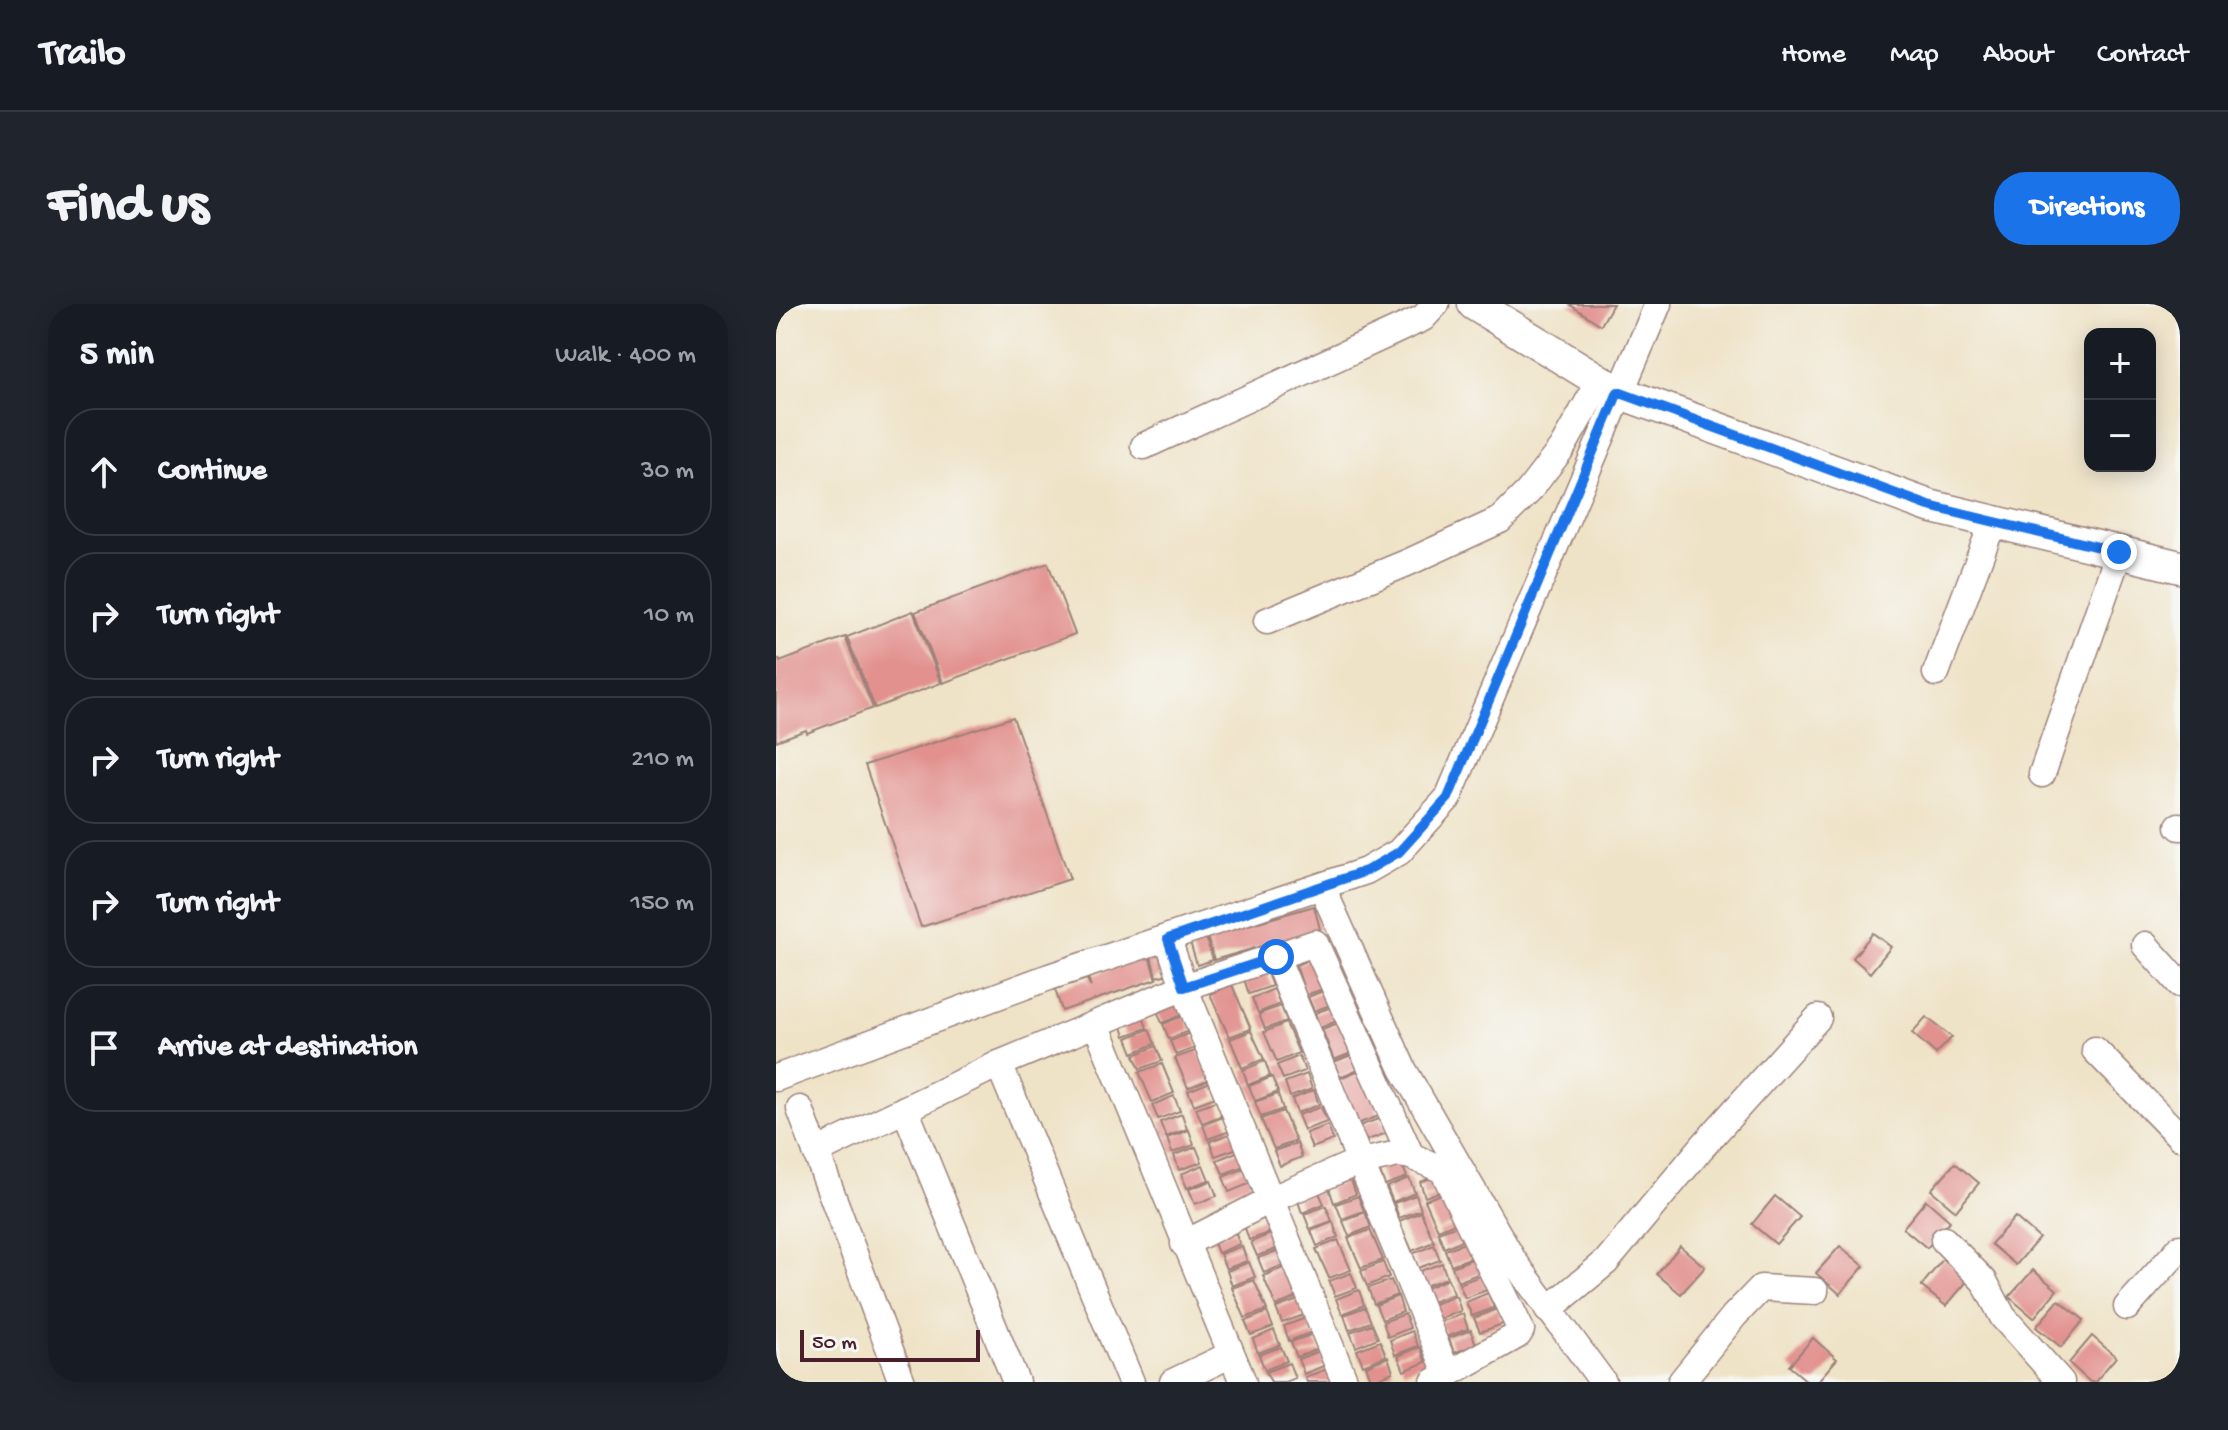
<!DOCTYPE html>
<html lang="en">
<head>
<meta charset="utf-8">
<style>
  body { margin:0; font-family:"Gochi Hand",sans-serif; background:#20242c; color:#f1f3f6 }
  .controls { position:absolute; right:24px; top:24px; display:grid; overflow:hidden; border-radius:16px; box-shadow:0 4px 20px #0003 }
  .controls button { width:72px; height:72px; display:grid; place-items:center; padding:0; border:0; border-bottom:2px solid #363941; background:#171b24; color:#f1f3f6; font:40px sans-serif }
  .scale { position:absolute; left:24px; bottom:20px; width:180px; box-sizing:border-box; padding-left:8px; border:4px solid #4a1f2b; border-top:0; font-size:22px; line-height:28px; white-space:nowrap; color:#4a1f2b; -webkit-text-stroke:6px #f6f6f2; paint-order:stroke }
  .stop { position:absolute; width:24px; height:24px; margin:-18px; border:6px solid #1a73e8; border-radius:50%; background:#fff }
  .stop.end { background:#1a73e8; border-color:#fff; box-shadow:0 2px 8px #0008 }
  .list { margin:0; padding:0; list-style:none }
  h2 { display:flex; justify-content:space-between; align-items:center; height:104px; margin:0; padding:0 32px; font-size:34px }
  h2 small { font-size:26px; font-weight:400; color:#9ea1a6 }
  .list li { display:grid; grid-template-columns:52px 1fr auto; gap:24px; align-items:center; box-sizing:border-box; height:128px; margin:0 16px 16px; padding:0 16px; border:2px solid #363941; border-radius:32px }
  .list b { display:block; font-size:30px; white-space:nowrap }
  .list em { font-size:26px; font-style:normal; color:#9ea1a6 }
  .icon { flex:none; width:44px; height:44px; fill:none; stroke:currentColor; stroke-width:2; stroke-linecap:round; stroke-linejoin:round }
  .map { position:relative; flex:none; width:1404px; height:1078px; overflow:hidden; border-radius:32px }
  header { display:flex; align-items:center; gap:48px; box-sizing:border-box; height:112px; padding:0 40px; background:#171b24; border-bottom:2px solid #363941 }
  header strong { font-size:38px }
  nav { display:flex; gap:44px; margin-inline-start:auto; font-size:28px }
  .intro { display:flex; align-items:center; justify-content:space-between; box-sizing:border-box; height:192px; padding:0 48px }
  h1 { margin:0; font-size:56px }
  .button { padding:20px 36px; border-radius:32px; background:#1a73e8; color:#fff; font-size:28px; font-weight:700 }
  main { display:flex; gap:48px; padding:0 48px }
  aside { flex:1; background:#171b24; border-radius:32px; box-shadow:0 4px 20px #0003 }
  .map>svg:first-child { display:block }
</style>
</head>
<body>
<header>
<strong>Trailo</strong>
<nav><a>Home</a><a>Map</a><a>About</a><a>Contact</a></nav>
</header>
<div class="intro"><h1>Find us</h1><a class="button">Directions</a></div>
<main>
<aside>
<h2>5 min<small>Walk · 400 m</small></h2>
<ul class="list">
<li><svg class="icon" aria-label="ahead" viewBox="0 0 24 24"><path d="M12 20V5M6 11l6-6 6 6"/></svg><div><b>Continue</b></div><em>30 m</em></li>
<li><svg class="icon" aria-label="right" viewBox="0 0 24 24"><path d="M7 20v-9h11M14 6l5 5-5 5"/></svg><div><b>Turn right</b></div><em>10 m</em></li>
<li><svg class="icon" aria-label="right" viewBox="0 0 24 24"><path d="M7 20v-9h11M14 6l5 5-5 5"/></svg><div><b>Turn right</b></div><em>210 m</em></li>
<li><svg class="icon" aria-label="right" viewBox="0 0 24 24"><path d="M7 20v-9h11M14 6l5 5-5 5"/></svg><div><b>Turn right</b></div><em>150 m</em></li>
<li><svg class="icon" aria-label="arrive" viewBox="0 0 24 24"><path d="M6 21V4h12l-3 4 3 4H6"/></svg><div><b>Arrive at destination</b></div></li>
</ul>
</aside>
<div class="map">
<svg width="1404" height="1078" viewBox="0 0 1404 1078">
  <rect width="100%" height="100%" fill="#f6f6f2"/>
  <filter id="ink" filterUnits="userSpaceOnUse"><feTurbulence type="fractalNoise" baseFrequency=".0125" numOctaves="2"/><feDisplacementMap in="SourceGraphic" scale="16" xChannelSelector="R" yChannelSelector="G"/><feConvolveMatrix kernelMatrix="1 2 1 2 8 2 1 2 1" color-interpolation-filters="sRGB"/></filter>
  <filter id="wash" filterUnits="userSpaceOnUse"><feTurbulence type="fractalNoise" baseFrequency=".006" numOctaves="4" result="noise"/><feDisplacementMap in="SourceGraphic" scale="32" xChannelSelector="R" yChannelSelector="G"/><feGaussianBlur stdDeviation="1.8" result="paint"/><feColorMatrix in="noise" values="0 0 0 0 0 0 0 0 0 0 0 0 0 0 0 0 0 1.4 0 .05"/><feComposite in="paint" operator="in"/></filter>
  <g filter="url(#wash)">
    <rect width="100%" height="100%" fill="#efe3c7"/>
    <g id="blocks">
      <!-- building -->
      <g fill="#e2918e">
        <path d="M793,0H837L825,21Z"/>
        <path d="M272,259L299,330L167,379L139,308Z"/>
        <path d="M137,307L165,379L99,404L71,333Z"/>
        <path d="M69,333L97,404L31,429L30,426L0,437V356L3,355L4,358Z"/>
        <path d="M237,413L294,575L145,623L89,461Z"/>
        <path d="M538,602L544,625L438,656L431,633Z"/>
        <path d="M1097,629L1115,643L1094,669L1077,654Z"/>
        <path d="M430,634L437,656L421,661L414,638Z"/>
        <path d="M385,649L392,670L380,673L375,652Z"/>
        <path d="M373,652L380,675L286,707L279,685L311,675L315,683L312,673Z"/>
        <path d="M541,652L553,683L530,691L520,661Z"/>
        <path d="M490,667L496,682L473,690L468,675Z"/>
        <path d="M456,681L475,725L453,733L434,690Z"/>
        <path d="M554,684L560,699L538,707L532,693Z"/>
        <path d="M498,685L504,700L482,709L476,694Z"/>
        <path d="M402,695L408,710L386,719L380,704Z"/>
        <path d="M561,701L566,715L544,724L539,709Z"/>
        <path d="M505,702L511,717L489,725L483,710Z"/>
        <path d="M366,709L371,724L349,732L344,717Z"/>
        <path d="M409,711L415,726L393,735L387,720Z"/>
        <path d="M1150,713L1176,733L1160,750L1136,729Z"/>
        <path d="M568,717L580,747L558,756L546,725Z"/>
        <path d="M510,719L523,749L501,758L488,728Z"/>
        <path d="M373,725L379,740L357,749L351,734Z"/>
        <path d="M475,727L488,755L466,764L454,735Z"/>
        <path d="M416,728L422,743L400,751L394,737Z"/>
        <path d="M380,742L386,757L364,765L358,751Z"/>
        <path d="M422,746L434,775L412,784L399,754Z"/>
        <path d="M580,749L585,764L564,773L558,758Z"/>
        <path d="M523,752L529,767L507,775L501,761Z"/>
        <path d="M489,757L494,772L472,781L467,766Z"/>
        <path d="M386,760L398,789L376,798L363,768Z"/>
        <path d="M586,765L603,812L581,820L564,774Z"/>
        <path d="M531,770L536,785L514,793L509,778Z"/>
        <path d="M496,773L502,788L479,797L473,782Z"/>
        <path d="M434,778L440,793L418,801L412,787Z"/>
        <path d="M538,786L543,801L521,809L516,795Z"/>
        <path d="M502,790L507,805L485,813L479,798Z"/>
        <path d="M398,792L404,807L382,815L376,801Z"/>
        <path d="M442,796L447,811L426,819L420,804Z"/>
        <path d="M545,803L551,818L528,826L522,811Z"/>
        <path d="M507,807L520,837L498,845L485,815Z"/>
        <path d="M406,810L411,825L390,833L384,818Z"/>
        <path d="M449,812L454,827L432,835L427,821Z"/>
        <path d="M605,814L611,829L589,837L583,822Z"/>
        <path d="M552,821L557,836L536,844L530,829Z"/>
        <path d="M413,826L418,841L396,849L391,834Z"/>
        <path d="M456,829L462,844L439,852L434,837Z"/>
        <path d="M521,839L526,853L504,862L498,847Z"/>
        <path d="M420,843L426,858L403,866L398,851Z"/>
        <path d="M463,847L469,862L447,870L441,856Z"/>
        <path d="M625,858L631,873L609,881L603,866Z"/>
        <path d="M1179,859L1203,879L1180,907L1155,886Z"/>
        <path d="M427,861L433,876L411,884L405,870Z"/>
        <path d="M469,864L475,879L453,888L447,873Z"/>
        <path d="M666,870L672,885L649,893L644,878Z"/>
        <path d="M633,874L639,889L617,898L611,883Z"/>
        <path d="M575,876L580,890L558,899L553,884Z"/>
        <path d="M435,877L441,892L419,900L413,885Z"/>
        <path d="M542,886L548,900L526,909L521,894Z"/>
        <path d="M671,888L684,917L662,926L649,896Z"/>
        <path d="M640,891L645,906L623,914L618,899Z"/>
        <path d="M582,892L588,907L566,915L560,900Z"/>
        <path d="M999,892L1024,913L1000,940L976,920Z"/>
        <path d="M1150,896L1174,917L1151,944L1127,924Z"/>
        <path d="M550,902L556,917L534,925L528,910Z"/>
        <path d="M589,908L595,923L573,932L567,917Z"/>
        <path d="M645,908L658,938L636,947L623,917Z"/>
        <path d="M490,913L496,928L473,936L468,921Z"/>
        <path d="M1239,913L1263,934L1240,961L1215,940Z"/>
        <path d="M557,918L562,933L541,942L535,927Z"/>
        <path d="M684,920L690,935L668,944L662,928Z"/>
        <path d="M458,926L464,940L442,949L436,934Z"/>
        <path d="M594,926L607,956L585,964L572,934Z"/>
        <path d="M497,929L503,944L481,952L475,938Z"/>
        <path d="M562,936L575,966L553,974L540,945Z"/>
        <path d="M691,938L697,953L675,961L669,946Z"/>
        <path d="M658,941L664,956L642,964L636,950Z"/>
        <path d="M466,942L471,957L450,965L444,950Z"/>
        <path d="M904,942L929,963L905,990L881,970Z"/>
        <path d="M1064,942L1088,962L1064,990L1040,969Z"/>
        <path d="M504,946L510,960L488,969L482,954Z"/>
        <path d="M698,954L704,969L682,978L676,963Z"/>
        <path d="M1168,954L1193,975L1170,1002L1145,982Z"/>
        <path d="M473,958L479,973L456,982L451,967Z"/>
        <path d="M607,958L613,973L591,982L585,967Z"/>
        <path d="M666,959L671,974L649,982L644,967Z"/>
        <path d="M509,963L522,993L500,1002L487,972Z"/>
        <path d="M1257,966L1281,986L1258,1014L1233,993Z"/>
        <path d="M575,969L581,984L559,992L553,977Z"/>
        <path d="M706,971L711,986L689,994L683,980Z"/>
        <path d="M672,975L678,990L656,998L650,984Z"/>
        <path d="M478,976L491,1006L469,1014L456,984Z"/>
        <path d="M615,976L621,991L598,1000L592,984Z"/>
        <path d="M583,986L588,1001L566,1010L560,995Z"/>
        <path d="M712,989L718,1004L696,1012L690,998Z"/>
        <path d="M622,992L627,1008L606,1016L600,1001Z"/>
        <path d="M680,992L685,1007L663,1015L657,1000Z"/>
        <path d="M522,996L528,1011L506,1019L500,1004Z"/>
        <path d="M1283,996L1308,1016L1285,1043L1260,1023Z"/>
        <path d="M589,1003L595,1018L573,1026L568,1011Z"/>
        <path d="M721,1005L727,1020L704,1028L698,1014Z"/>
        <path d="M491,1008L497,1023L475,1031L469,1017Z"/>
        <path d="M629,1010L634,1024L612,1033L607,1018Z"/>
        <path d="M687,1010L692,1025L670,1033L664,1018Z"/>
        <path d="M530,1014L536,1028L513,1037L508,1022Z"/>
        <path d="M596,1020L602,1034L580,1043L574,1028Z"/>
        <path d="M498,1026L504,1041L482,1049L477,1035Z"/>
        <path d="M695,1026L700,1041L678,1049L673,1034Z"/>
        <path d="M636,1027L642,1042L619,1051L614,1036Z"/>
        <path d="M537,1030L543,1045L521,1053L515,1038Z"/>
        <path d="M1316,1032L1340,1053L1319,1078H1314L1293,1059Z"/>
        <path d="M1037,1034L1061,1055L1041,1078H1032L1013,1062Z"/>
        <path d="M604,1037L610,1052L587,1061L581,1046Z"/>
        <path d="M505,1043L511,1057L489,1066L483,1051Z"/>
        <path d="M644,1043L650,1058L628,1067L622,1052Z"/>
        <path d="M544,1047L550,1061L528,1070L522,1055Z"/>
        <path d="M612,1053L617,1068L596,1077L590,1062Z"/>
        <path d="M513,1059L519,1074L509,1078H495L490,1068Z"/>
        <path d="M551,1065L556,1078H531L529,1073Z"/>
      </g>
    </g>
  </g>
  <g filter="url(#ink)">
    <use href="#blocks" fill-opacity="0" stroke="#9c8179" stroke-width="2"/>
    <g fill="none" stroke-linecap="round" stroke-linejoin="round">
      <defs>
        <g id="minor">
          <path d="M368,142L647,14L660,0"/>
          <path d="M491,317L633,258L724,216L752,188L786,144L824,77"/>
          <path d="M1160,369L1217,218"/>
          <path d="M1266,470L1343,248"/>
          <path d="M1403,522L1404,523"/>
          <path d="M546,583L627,765L737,956L827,1078"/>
          <path d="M392,635L408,683L569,1078"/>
          <path d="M1369,641L1404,680"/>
          <path d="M500,653L672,1071"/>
          <path d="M320,720L467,1078"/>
          <path d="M1319,746L1404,833"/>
          <path d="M223,760L355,1078"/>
          <path d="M0,774L273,673L590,567L623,548L672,494L882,0"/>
          <path d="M24,805L126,1078"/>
          <path d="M129,805L240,1078"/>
          <path d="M40,848L223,760L408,683L539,639L635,852"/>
          <path d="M1168,936L1208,977L1227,1013L1285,1078"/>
          <path d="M408,940L494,896L577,860L622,850L635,852L667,866L745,1026L742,1031L658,1078"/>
          <path d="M1351,1003L1404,944"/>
          <path d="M772,1006L830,958L927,842L1042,714"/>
          <path d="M397,1078L454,1051"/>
          <path d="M905,1078L958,1012L985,984L1039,987"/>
        </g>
        <path id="tertiary" d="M698,0L842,88L1153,202L1404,263"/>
      </defs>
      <!-- minor casing -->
      <use href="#minor" stroke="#9c8179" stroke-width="29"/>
      <!-- tertiary casing -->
      <use href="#tertiary" stroke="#9c8179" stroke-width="35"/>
      <!-- minor -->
      <use href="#minor" stroke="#fff" stroke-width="26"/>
      <!-- tertiary -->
      <use href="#tertiary" stroke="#fff" stroke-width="32"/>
    </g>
  </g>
  <g fill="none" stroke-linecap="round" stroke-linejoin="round" filter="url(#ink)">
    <!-- route -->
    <path stroke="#1a73e8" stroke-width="10" d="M500,653L408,683L392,635L590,567L623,548L672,494L842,88L1153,202L1343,248"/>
  </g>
</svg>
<div class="controls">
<button>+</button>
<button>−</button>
</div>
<div class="scale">50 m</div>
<div class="stop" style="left:500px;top:653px"></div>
<div class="stop end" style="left:1343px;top:248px"></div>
</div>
</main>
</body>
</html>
